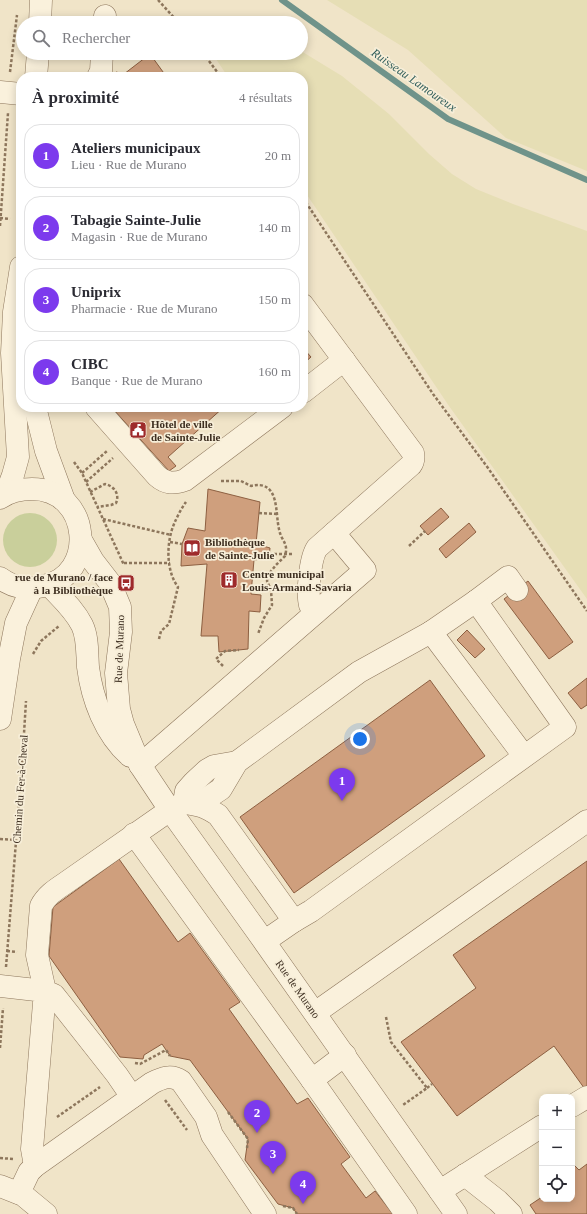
<!DOCTYPE html>
<html lang="fr">
<head>
<meta charset="utf-8">
<style>
  body { margin:0; font-family:Georgia,serif; background:#f2f2f3; color:#2b2b33 }
  .controls { position:absolute; right:12px; bottom:12px; display:grid; overflow:hidden; border-radius:8px; box-shadow:0 2px 10px #0003 }
  .controls button { width:36px; height:36px; display:grid; place-items:center; padding:0; border:0; border-bottom:1px solid #e1e1e2; background:#fff; color:#2b2b33; font:20px sans-serif }
  .you { position:absolute; left:360px; top:739px; width:14px; height:14px; margin:-10px; border:3px solid #fff; border-radius:50%; background:#1a73e8; box-shadow:0 0 0 6px #1a73e833 }
  .badge { display:grid; place-items:center; width:26px; height:26px; border-radius:50%; background:#7c3aed; color:#fff; font-size:13px; font-weight:700 }
  .pin { position:absolute; translate:-50% -33px; filter:drop-shadow(0 1px 2px #0008) }
  .pin::after { content:''; position:absolute; top:21px; width:14px; height:12px; background:inherit; clip-path:polygon(0 0,100% 0,50% 100%) }
  .list { margin:0; padding:0; list-style:none }
  h2 { display:flex; justify-content:space-between; align-items:center; height:52px; margin:0; padding:0 16px; font-size:17px }
  h2 small { font-size:13px; font-weight:400; color:#7c7c81 }
  .list li { display:grid; grid-template-columns:26px 1fr auto; gap:12px; align-items:center; box-sizing:border-box; height:64px; margin:0 8px 8px; padding:0 8px; border:1px solid #e1e1e2; border-radius:16px }
  .list b { display:block; font-size:15px; white-space:nowrap }
  .list p { margin:0; font-size:13px; white-space:nowrap; color:#7c7c81 }
  .list em { font-size:13px; font-style:normal; color:#7c7c81 }
  .icon { flex:none; width:22px; height:22px; fill:none; stroke:currentColor; stroke-width:2; stroke-linecap:round; stroke-linejoin:round }
  .map { position:relative; flex:none; width:587px; height:1214px; overflow:hidden }
  .search { position:absolute; background:#fff; box-shadow:0 2px 10px #0003; left:16px; top:16px; width:292px; height:44px; display:flex; align-items:center; gap:10px; box-sizing:border-box; padding:0 14px; border-radius:22px; color:#7c7c81; font-size:15px }
  .panel { position:absolute; background:#fff; box-shadow:0 2px 10px #0003; left:16px; top:72px; width:292px; height:340px; border-radius:16px }
  .map>svg:first-child { display:block }
</style>
</head>
<body>
<div class="map">
<svg width="587" height="1214" viewBox="0 0 587 1214">
  <rect width="100%" height="100%" fill="#f0e4c8"/>
  <!-- farmland -->
  <g fill="#e6deb5">
    <path d="M327,0H587V171L506,138L408,50Z"/>
    <path d="M301,51L342,76L389,114L429,154L452,174L476,189L513,204L587,231V599L449,406L303,189V77H228L212,53H301Z"/>
  </g>
  <!-- green -->
  <circle fill="#c9cf9b" cx="30" cy="540" r="27"/>
  <g fill="none" stroke-linecap="round" stroke-linejoin="round">
    <!-- stream -->
    <path stroke="#6f938a" stroke-width="6" d="M282,0L448,119L587,180"/>
  </g>
  <!-- building -->
  <g fill="#cf9f7d" stroke="#8d5f41">
    <path d="M150,54L166,76L164,77H115L116,72L124,74Z"/>
    <path d="M303,348L311,357L303,364Z"/>
    <path d="M115,407H224L168,457L176,466L169,471L113,409Z"/>
    <path d="M208,489L260,502L256,544L270,548L269,558L254,560L251,594L261,595L260,612L249,611L248,649L219,652L218,636H201L207,564L181,566L182,544L188,528L205,531Z"/>
    <path d="M441,508L449,517L428,535L420,526Z"/>
    <path d="M469,523L476,532L446,558L439,549Z"/>
    <path d="M528,581L573,642L549,659L504,599Z"/>
    <path d="M467,630L485,649L475,658L457,640Z"/>
    <path d="M587,678V705L581,709L568,693Z"/>
    <path d="M430,680L485,756L294,893L240,817Z"/>
    <path d="M119,859L178,942L190,933L240,1002L229,1009L297,1104L308,1098L350,1157L341,1164L366,1198L375,1191L393,1214H297L293,1208L278,1204L245,1160L248,1139L190,1060L170,1056L162,1044L144,1055L143,1059L120,1057L49,956L53,907Z"/>
    <path d="M587,861V1092L554,1046L457,1116L401,1042L476,988L453,955Z"/>
    <path d="M573,1164L579,1170L587,1164V1214H536L530,1205L542,1197V1199H572Z"/>
  </g>
  <g fill="none" stroke-linecap="round" stroke-linejoin="round">
    <defs>
      <g id="minor">
        <path d="M40,23L41,0"/>
        <path d="M104,23L105,16"/>
        <path d="M36,77L38,53"/>
        <path d="M98,77L101,71L102,53"/>
        <path d="M0,92L21,94"/>
        <path d="M303,305L413,453C414,458 414,461 411,465L317,548C310,558 307,593 310,605C311,608 314,611 315,613"/>
        <path d="M303,392L344,360"/>
        <path d="M35,407L46,451L64,500"/>
        <path d="M96,407L157,476C166,484 174,484 185,480L282,407"/>
        <path d="M6,494L13,475L18,457L12,353L14,312L21,267"/>
        <path d="M0,498C10,491 20,489 32,489C91,489 98,576 43,586C26,590 14,588 0,578"/>
        <path d="M81,540L93,561L110,583L120,607L121,632L116,673L119,709L123,724L140,765L170,810L256,930L456,1214"/>
        <path d="M49,585C61,598 74,609 82,625C88,637 87,653 88,667C92,699 105,734 130,756"/>
        <path d="M476,601L508,577L517,590"/>
        <path d="M431,632L524,756"/>
        <path d="M0,719L9,659L16,623L32,588"/>
        <path d="M140,765L365,570L334,533"/>
        <path d="M184,803L186,791L194,782L207,770L214,766L237,762"/>
        <path d="M186,803C200,805 206,807 218,815L294,921"/>
        <path d="M134,834L312,1080L406,1214"/>
        <path d="M0,986L45,991L32,1149L35,1166"/>
        <path d="M315,1013L587,821"/>
        <path d="M312,1080L345,1055"/>
        <path d="M132,1097L117,1075L58,1000L54,995L45,991L37,955L41,906C46,896 55,890 64,884L170,810L184,803L206,799L221,789L237,762L359,672L431,632L476,601L565,727L311,911L294,921L265,941"/>
        <path d="M572,1106L587,1097"/>
        <path d="M465,1175L498,1201L511,1214"/>
        <path d="M0,1186L23,1195L46,1214"/>
        <path d="M440,1191L542,1126"/>
        <path d="M19,1193L29,1172L35,1166L152,1083C162,1078 171,1074 181,1081L206,1117L212,1135L265,1214"/>
      </g>
    </defs>
    <!-- minor casing -->
    <use href="#minor" stroke="#8d765c" stroke-width="23"/>
    <!-- path -->
    <g stroke="#8d765c" stroke-width="2.5" stroke-dasharray="3 2" stroke-linecap="butt">
      <path d="M158,0L179,23"/>
      <path d="M203,53L221,77"/>
      <path d="M10,72L17,15"/>
      <path d="M303,198L433,394L488,468L587,611"/>
      <path d="M0,218L10,219"/>
      <path d="M0,226L8,113"/>
      <path d="M74,462L82,473L124,565"/>
      <path d="M82,473L107,451"/>
      <path d="M221,481H241L251,486C280,479 275,513 279,529C281,541 289,543 285,556L276,565L268,575L267,581L271,590L272,605L264,618L258,634"/>
      <path d="M86,482L113,458"/>
      <path d="M90,492L105,484C114,486 120,494 116,503L111,505L97,507"/>
      <path d="M259,513L277,514"/>
      <path d="M103,519L171,535"/>
      <path d="M170,542L182,544"/>
      <path d="M409,546L425,531"/>
      <path d="M269,554H293"/>
      <path d="M124,563H170"/>
      <path d="M159,639L161,631L169,624L178,587C166,571 166,543 174,524C177,517 181,509 186,502"/>
      <path d="M33,654L41,641L59,626"/>
      <path d="M223,666L216,659L225,651L239,650"/>
      <path d="M0,839L16,840"/>
      <path d="M7,951L17,952"/>
      <path d="M6,967L22,766L26,701"/>
      <path d="M386,1017L391,1042L427,1088L403,1105"/>
      <path d="M0,1048L3,1008"/>
      <path d="M135,1063L140,1064L166,1050L170,1056"/>
      <path d="M427,1088L432,1084"/>
      <path d="M165,1100L187,1130"/>
      <path d="M228,1112L248,1139L247,1148"/>
      <path d="M57,1117L100,1087"/>
      <path d="M0,1158L13,1159"/>
      <path d="M283,1206L293,1208L297,1214"/>
    </g>
    <!-- minor -->
    <use href="#minor" stroke="#faf1dc" stroke-width="22"/>
  </g>
  <!-- icons -->
  <defs>
    <symbol id="civic-square" viewBox="-11 -11 22 22"><rect x="-9" y="-9" width="18" height="18" rx="4" fill="#9e2a2b" stroke="#f7eed8"/><path d="M-.6-6.5H3V-4.5H.6V-3L4-1V1h2V6H-6V1h2V-1L-.6-3ZM-1.2 2.5V6h2.4V2.5Z" fill="#fff"/></symbol>
    <symbol id="library-square" viewBox="-11 -11 22 22"><rect x="-9" y="-9" width="18" height="18" rx="4" fill="#9e2a2b" stroke="#f7eed8"/><path d="M-6-4Q-3-5.5-.7-3.5V5Q-3 3-6 4ZM6-4Q3-5.5 .7-3.5V5Q3 3 6 4Z" fill="#fff"/></symbol>
    <symbol id="building-square" viewBox="-11 -11 22 22"><rect x="-9" y="-9" width="18" height="18" rx="4" fill="#9e2a2b" stroke="#f7eed8"/><path d="M-4-6H4V6H1V3H-1V6H-4ZM-2.5-4.3h1.7v1.8h-1.7ZM.8-4.3h1.7v1.8H.8ZM-2.5-1h1.7V.8h-1.7ZM.8-1h1.7V.8H.8Z" fill="#fff"/></symbol>
    <symbol id="bus-square" viewBox="-11 -11 22 22"><rect x="-9" y="-9" width="18" height="18" rx="4" fill="#9e2a2b" stroke="#f7eed8"/><path d="M-5-6H5V4H4V6H2V4H-2V6H-4V4H-5ZM-3.5-4V0h7V-4ZM-3.5 1.2v1.5H-2V1.2ZM2 1.2v1.5H3.5V1.2Z" fill="#fff"/></symbol>
  </defs>
  <g fill-rule="evenodd">
    <use href="#civic-square" x="128" y="420" width="20" height="20"/>
    <use href="#library-square" x="182" y="538" width="20" height="20"/>
    <use href="#building-square" x="219" y="570" width="20" height="20"/>
    <use href="#bus-square" x="116" y="573" width="20" height="20"/>
  </g>
  <g text-anchor="middle" stroke-width="3.5" stroke-linejoin="round" paint-order="stroke">
    <!-- poi labels -->
    <g font-size="11" font-weight="bold" fill="#3d2e20" stroke="#f7eed8" text-anchor="start">
      <text x="151" y="428">Hôtel de ville<tspan x="151" dy="13">de Sainte-Julie</tspan></text>
      <text x="205" y="546">Bibliothèque<tspan x="205" dy="13">de Sainte-Julie</tspan></text>
      <text x="242" y="578">Centre municipal<tspan x="242" dy="13">Louis-Armand-Savaria</tspan></text>
      <text x="113" y="581" text-anchor="end">rue de Murano / face<tspan x="113" dy="13">à la Bibliothèque</tspan></text>
    </g>
    <!-- street labels -->
    <g font-size="11" fill="#3d2e20" stroke="#f7eed8">
      <text transform="translate(119 649) rotate(-88)" y="4">Rue de Murano</text>
      <text transform="translate(20 789) rotate(-86)" y="4">Chemin du Fer-à-Cheval</text>
      <text transform="translate(298 989) rotate(55)" y="4">Rue de Murano</text>
    </g>
    <!-- water labels -->
    <g font-size="12" font-style="italic" fill="#2f5d5a" stroke="#f7eed8">
      <text transform="translate(414 80) rotate(35)" y="4">Ruisseau Lamoureux</text>
    </g>
  </g>
</svg>
<div class="controls">
<button>+</button>
<button>−</button>
<button><svg class="icon" aria-label="locate" viewBox="0 0 24 24"><circle cx="12" cy="12" r="6"/><path d="M12 2v4M12 18v4M2 12h4M18 12h4"/></svg></button>
</div>
<div class="you"></div>
<div class="pin badge" style="left:342px;top:801px">1</div>
<div class="pin badge" style="left:257px;top:1133px">2</div>
<div class="pin badge" style="left:273px;top:1174px">3</div>
<div class="pin badge" style="left:303px;top:1204px">4</div>
<div class="search"><svg class="icon" aria-label="search" viewBox="0 0 24 24"><circle cx="10" cy="10" r="6"/><path d="M15 15l6 6"/></svg>Rechercher</div>
<section class="panel">
<h2>À proximité<small>4 résultats</small></h2>
<ul class="list">
<li><span class="badge">1</span><div><b>Ateliers municipaux</b><p>Lieu · Rue de Murano</p></div><em>20 m</em></li>
<li><span class="badge">2</span><div><b>Tabagie Sainte-Julie</b><p>Magasin · Rue de Murano</p></div><em>140 m</em></li>
<li><span class="badge">3</span><div><b>Uniprix</b><p>Pharmacie · Rue de Murano</p></div><em>150 m</em></li>
<li><span class="badge">4</span><div><b>CIBC</b><p>Banque · Rue de Murano</p></div><em>160 m</em></li>
</ul>
</section>
</div>
</body>
</html>
